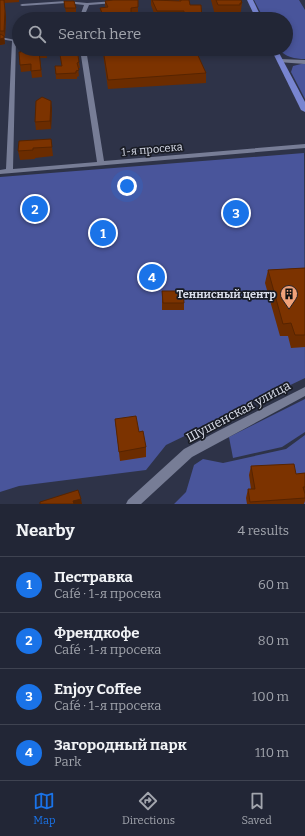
<!DOCTYPE html>
<html lang="en">
<head>
<meta charset="utf-8">
<style>
  body { margin:0; font-family:Bitter,serif; background:#2a2e3e; color:#f1f3f6 }
  .you { position:absolute; left:127px; top:186px; width:14px; height:14px; margin:-10px; border:3px solid #fff; border-radius:50%; background:#1a73e8; box-shadow:0 0 0 6px #1a73e833 }
  .badge { display:grid; place-items:center; width:26px; height:26px; border-radius:50%; background:#1a73e8; color:#fff; font-size:13px; font-weight:700 }
  .pin { position:absolute; translate:-50% -50%; border:2px solid #fff; box-shadow:0 1px 4px #0006 }
  .list { margin:0; padding:0; list-style:none }
  h2 { display:flex; justify-content:space-between; align-items:center; height:52px; margin:0; padding:0 16px; font-size:17px }
  h2 small { font-size:13px; font-weight:400; color:#a2a5ad }
  .list li { display:grid; grid-template-columns:26px 1fr auto; gap:12px; align-items:center; box-sizing:border-box; height:56px; padding:0 16px; border-top:1px solid #3f4351 }
  .list b { display:block; font-size:15px; white-space:nowrap }
  .list p { margin:0; font-size:13px; white-space:nowrap; color:#a2a5ad }
  .list em { font-size:13px; font-style:normal; color:#a2a5ad }
  .icon { flex:none; width:22px; height:22px; fill:none; stroke:currentColor; stroke-width:2; stroke-linecap:round; stroke-linejoin:round }
  .map { position:relative; flex:none; width:305px; height:504px; overflow:hidden }
  .search { position:absolute; background:#222636; box-shadow:0 2px 6px #0003; left:12px; right:12px; top:12px; height:44px; display:flex; align-items:center; gap:10px; box-sizing:border-box; padding:0 14px; border-radius:22px; color:#a2a5ad; font-size:15px }
  .sheet { height:276px; background:#222636 }
  nav { display:flex; justify-content:space-around; align-items:center; box-sizing:border-box; height:56px; border-top:1px solid #3f4351; background:#222636; font-size:11px; color:#a2a5ad }
  nav a { display:grid; justify-items:center; gap:2px }
  nav .on { color:#1a73e8 }
  .map>svg:first-child { display:block }
</style>
</head>
<body>
<div class="map">
<svg width="305" height="504" viewBox="0 0 305 504">
  <rect width="100%" height="100%" fill="#2e3348"/>
  <!-- green -->
  <g fill="#49559b">
    <path d="M254,0H299L305,10V59C295,59 285,57 279,49H286V19H264Z"/>
    <path d="M305,63V99L291,72L293,66Z"/>
    <path d="M304,153L305,378L166,445L146,470L19,486L0,492V177Z"/>
    <path d="M305,399V432L282,447L233,458L229,437Z"/>
    <path d="M305,435V504H174L186,492L194,465L203,459L223,463L286,449Z"/>
  </g>
  <g fill="none" stroke-linecap="round" stroke-linejoin="round">
    <!-- minor -->
    <g fill="#777d96" fill-rule="evenodd">
      <path d="M66,1L87,3L115,1L117,2L115,3L89,5L83,19H79L84,5L66,3L22,6L20,5L22,4Z"/>
      <path d="M0,37L16,40L13,169L97,162L80,49H86L104,161L305,144V148L0,174V170L6,169L12,41L0,39Z"/>
      <path d="M305,387V396L192,457L141,504H126L128,500L184,449L218,431Z"/>
    </g>
    <!-- tertiary -->
    <path fill="#777d96" fill-rule="evenodd" d="M280,59L305,60V64L278,62V60Z"/>
    <!-- primary -->
    <g fill="#7885d1" fill-rule="evenodd">
      <path d="M247,0H253L262,19H256Z"/>
      <path d="M271,49H277L305,102V112L301,110Z"/>
    </g>
  </g>
  <!-- wall -->
  <g fill="#6b2c00">
    <path d="M0,0H19V2L4,3L6,17L5,36H4L5,44L0,45Z"/>
    <path d="M151,0L179,1V0H189L190,5L202,19H156L151,5Z"/>
    <path d="M211,0H241L242,3L240,18H239V19H216Z"/>
    <path d="M64,1L76,8V12L66,13Z"/>
    <path d="M105,1L138,7V12L131,13V19H86L101,15L100,8H106L105,6Z"/>
    <path d="M46,49L47,58H40L42,77L32,78L31,71L21,72L20,65L21,52Z"/>
    <path d="M92,49H127L128,52L206,73V83L108,89L103,53L93,54Z"/>
    <path d="M79,62L80,68H78L79,76L77,77V79H56L55,66H61Z"/>
    <path d="M52,108L51,129L36,130L35,122Z"/>
    <path d="M51,139L53,156L35,158V159L20,160L18,151Z"/>
    <path d="M305,268V347L291,348L288,336H280L265,283L268,270Z"/>
    <path d="M162,291L184,303V310H162Z"/>
    <path d="M115,419L139,432L146,447V457L120,461Z"/>
    <path d="M251,466L296,474L305,473V501L304,504H247L246,498L248,489H251L249,475Z"/>
  </g>
  <!-- shaded-wall -->
  <g fill="#572400">
    <path d="M5,11L6,17L5,36L4,31Z"/>
    <path d="M4,36L5,44L0,45V39Z"/>
    <path d="M51,101L52,108L51,129L50,121Z"/>
    <path d="M81,499L82,504H74L73,501Z"/>
  </g>
  <!-- building -->
  <g fill="#7c3300" stroke="#572400">
    <path d="M0,0H4L5,11L4,31H0Z"/>
    <path d="M113,0H138V7L131,8V15H118V19H86L87,15H103L100,8L108,7L105,1Z"/>
    <path d="M152,0L181,1V0H189L190,5H201L202,19H184V11H157Z"/>
    <path d="M216,0H241L242,3H240V5H218Z"/>
    <path d="M64,1H74L76,8H65Z"/>
    <path d="M36,14L48,19H25L24,18Z"/>
    <path d="M0,34L4,36V38L0,39Z"/>
    <path d="M20,49H46V51L39,52L41,70L31,71V64L20,65L19,52H21Z"/>
    <path d="M59,49H77L79,62L77,63L79,70L76,71V73L56,74L55,66H62Z"/>
    <path d="M103,49H127L128,52L176,49H195L206,73L108,80Z"/>
    <path d="M42,97L51,101L50,121L35,122L36,101Z"/>
    <path d="M51,139L52,147L33,148V150L18,151L19,141Z"/>
    <path d="M305,268V335H295L291,323L283,324L268,270Z"/>
    <path d="M162,291H183L184,303H163Z"/>
    <path d="M136,416L139,432L143,431L146,447L119,452L115,419Z"/>
    <path d="M294,464L296,474L305,473V487H303L305,494V498L250,502L248,489H255L251,466Z"/>
    <path d="M78,490L81,499L73,501L74,504H40V502Z"/>
  </g>
  <!-- icons -->
  <defs>
    <symbol id="building-pin" viewBox="-11 -11 22 30"><path d="M0 17L-7.5 6A9.5 9.5 0 1 1 7.5 6Z" fill="#f0a27a" stroke="#191c25"/><path d="M-4-6H4V6H1V3H-1V6H-4ZM-2.5-4.3h1.7v1.8h-1.7ZM.8-4.3h1.7v1.8H.8ZM-2.5-1h1.7V.8h-1.7ZM.8-1h1.7V.8H.8Z" fill="#111"/></symbol>
  </defs>
  <g fill-rule="evenodd">
    <use href="#building-pin" x="279" y="284" width="20" height="27"/>
  </g>
  <g text-anchor="middle" stroke-width="3.5" stroke-linejoin="round" paint-order="stroke">
    <!-- street labels -->
    <g font-size="11" fill="#dadeeb" stroke="#191c25">
      <text transform="translate(152 149) rotate(-5)" y="4">1-я просека</text>
    </g>
    <!-- poi labels -->
    <g font-size="11" font-weight="bold" fill="#dadeeb" stroke="#191c25" text-anchor="end">
      <text x="276" y="298">Теннисный центр</text>
    </g>
    <!-- near-street labels -->
    <g font-size="13" fill="#dadeeb" stroke="#191c25">
      <text transform="translate(238 411) rotate(-28)" y="5">Шушенская улица</text>
    </g>
  </g>
</svg>
<div class="you"></div>
<div class="pin badge" style="left:103px;top:233px">1</div>
<div class="pin badge" style="left:35px;top:209px">2</div>
<div class="pin badge" style="left:236px;top:213px">3</div>
<div class="pin badge" style="left:152px;top:277px">4</div>
<div class="search"><svg class="icon" aria-label="search" viewBox="0 0 24 24"><circle cx="10" cy="10" r="6"/><path d="M15 15l6 6"/></svg>Search here</div>
</div>
<section class="sheet">
<h2>Nearby<small>4 results</small></h2>
<ul class="list">
<li><span class="badge">1</span><div><b>Пестравка</b><p>Café · 1-я просека</p></div><em>60 m</em></li>
<li><span class="badge">2</span><div><b>Френдкофе</b><p>Café · 1-я просека</p></div><em>80 m</em></li>
<li><span class="badge">3</span><div><b>Enjoy Coffee</b><p>Café · 1-я просека</p></div><em>100 m</em></li>
<li><span class="badge">4</span><div><b>Загородный парк</b><p>Park</p></div><em>110 m</em></li>
</ul>
</section>
<nav>
<a class="on"><svg class="icon" aria-label="map" viewBox="0 0 24 24"><path d="M3 6l6-2 6 2 6-2v14l-6 2-6-2-6 2zM9 4v14M15 6v14"/></svg>Map</a>
<a><svg class="icon" aria-label="directions" viewBox="0 0 24 24"><path d="M12 3l9 9-9 9-9-9zM9 14v-3h6M13 9l2 2-2 2"/></svg>Directions</a>
<a><svg class="icon" aria-label="saved" viewBox="0 0 24 24"><path d="M7 4h10v16l-5-4-5 4z"/></svg>Saved</a>
</nav>
</body>
</html>
